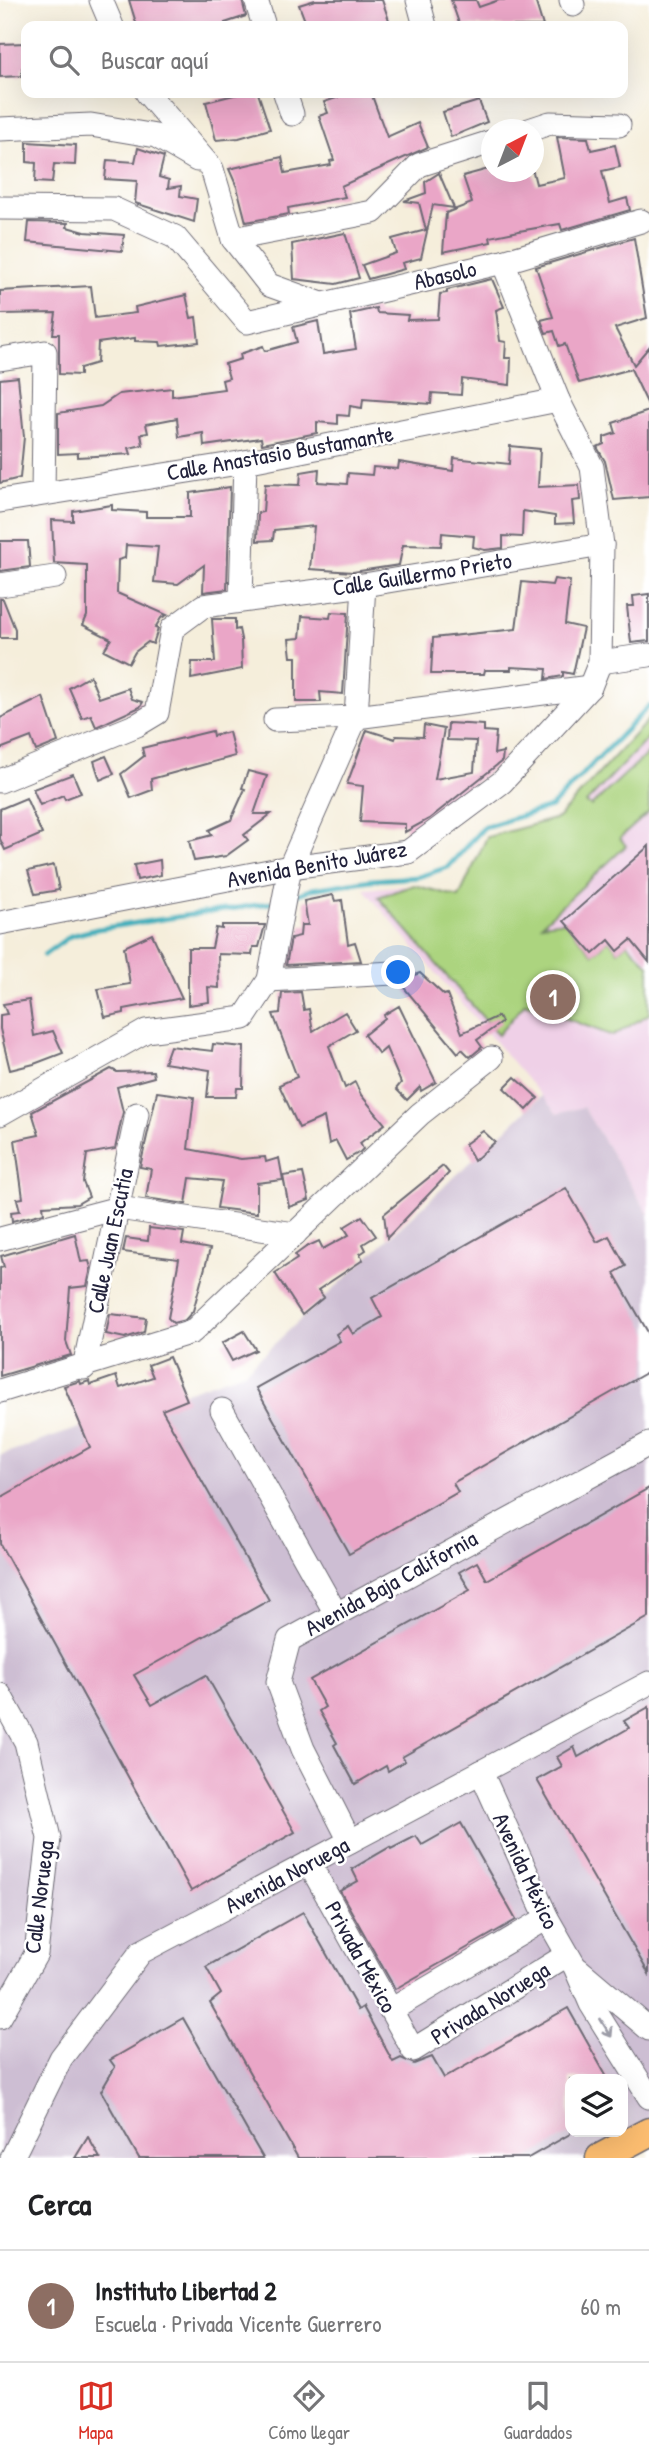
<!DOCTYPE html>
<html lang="es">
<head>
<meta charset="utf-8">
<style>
  body { margin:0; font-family:"Patrick Hand",sans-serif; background:#f6f6f6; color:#202124 }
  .controls { position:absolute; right:21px; bottom:21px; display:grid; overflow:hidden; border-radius:14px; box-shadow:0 7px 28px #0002 }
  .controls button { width:63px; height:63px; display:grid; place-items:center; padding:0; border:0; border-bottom:2px solid #e0e0e0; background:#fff; color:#202124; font:35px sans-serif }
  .compass { position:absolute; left:481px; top:119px; width:63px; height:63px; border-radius:50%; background:#fff; box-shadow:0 7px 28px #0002; rotate:42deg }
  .you { position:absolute; left:399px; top:973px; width:24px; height:24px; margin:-18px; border:5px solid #fff; border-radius:50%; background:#1a73e8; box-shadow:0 0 0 10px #1a73e833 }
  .badge { display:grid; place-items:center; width:46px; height:46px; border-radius:50%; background:#d93025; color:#fff; font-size:23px; font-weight:700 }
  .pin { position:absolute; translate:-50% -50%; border:4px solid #fff; box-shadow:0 2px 7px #0006 }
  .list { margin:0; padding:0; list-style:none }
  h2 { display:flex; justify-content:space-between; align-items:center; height:91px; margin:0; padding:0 28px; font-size:30px }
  h2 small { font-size:23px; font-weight:400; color:#757577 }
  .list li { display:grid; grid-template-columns:46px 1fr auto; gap:21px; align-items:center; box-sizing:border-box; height:112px; padding:0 28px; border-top:2px solid #e0e0e0 }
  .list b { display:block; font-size:26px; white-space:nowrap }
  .list p { margin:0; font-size:23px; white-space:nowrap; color:#757577 }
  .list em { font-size:23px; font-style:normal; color:#757577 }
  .icon { flex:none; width:38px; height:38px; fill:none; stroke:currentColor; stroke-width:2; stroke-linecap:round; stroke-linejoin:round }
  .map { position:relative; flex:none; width:649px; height:2158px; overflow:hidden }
  .search { position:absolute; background:#fff; box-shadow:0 7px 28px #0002; left:21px; right:21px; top:21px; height:77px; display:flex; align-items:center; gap:18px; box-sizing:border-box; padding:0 24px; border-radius:14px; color:#757577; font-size:26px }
  .sheet { height:203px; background:#fff }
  nav { display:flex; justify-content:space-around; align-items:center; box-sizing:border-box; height:98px; border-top:2px solid #e0e0e0; background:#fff; font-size:19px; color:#757577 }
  nav a { display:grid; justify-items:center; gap:4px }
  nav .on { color:#d93025 }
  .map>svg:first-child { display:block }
</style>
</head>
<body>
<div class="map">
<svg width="649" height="2158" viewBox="0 0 649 2158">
  <rect width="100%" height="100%" fill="#fff"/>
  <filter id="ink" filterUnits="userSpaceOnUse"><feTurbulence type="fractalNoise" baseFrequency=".0143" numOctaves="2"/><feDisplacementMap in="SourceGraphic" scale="14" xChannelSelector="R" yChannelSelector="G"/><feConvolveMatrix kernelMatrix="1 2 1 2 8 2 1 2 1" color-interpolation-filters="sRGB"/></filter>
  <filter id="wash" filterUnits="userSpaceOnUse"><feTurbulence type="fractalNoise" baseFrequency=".00686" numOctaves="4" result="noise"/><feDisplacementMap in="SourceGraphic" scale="28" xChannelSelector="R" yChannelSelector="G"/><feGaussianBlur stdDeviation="1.57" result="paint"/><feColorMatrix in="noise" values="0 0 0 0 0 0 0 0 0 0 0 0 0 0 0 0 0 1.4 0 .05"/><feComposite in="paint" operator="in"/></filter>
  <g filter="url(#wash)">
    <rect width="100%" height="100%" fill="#f5eedb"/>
    <!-- built -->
    <path fill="#efd0e7" d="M649,719V1215L583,1107L557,1114L364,889L414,885L459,897L487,837L558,818Z"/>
    <!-- industrial -->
    <path fill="#cdbed3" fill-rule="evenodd" d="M542,1096L557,1114L583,1107L649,1215V2122L584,2158H0V1455L244,1372ZM570,2079H623V2132H570Z"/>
    <!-- green -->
    <path fill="#acd47f" stroke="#677b5d" stroke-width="2" d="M649,719V737L586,803L591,806L649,752V812L620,838L626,846L542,924L564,921L593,954L609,940L618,951L627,943L649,965V1014L613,1036L525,1003L498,1035L378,897L414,885L459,897L487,837L558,818Z"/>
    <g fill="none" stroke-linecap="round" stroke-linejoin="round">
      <!-- stream -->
      <g stroke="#40afbc" stroke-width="5">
        <path d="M293,896L312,889L371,880L418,877L448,867L484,827L551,807L649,706"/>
        <path d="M44,955L70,936L97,929L277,902"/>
      </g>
    </g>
    <g id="blocks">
      <!-- building -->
      <g fill="#eaa6c7">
        <path d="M129,0H242L246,16L225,23L226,26H137Z"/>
        <path d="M315,0H382L391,26H307L299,5Z"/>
        <path d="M451,0H476L479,7L499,0H535L543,26H460Z"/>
        <path d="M26,43V67L22,68V76L0,77V44Z"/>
        <path d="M242,93H258L270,129L239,138L216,140L206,102Z"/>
        <path d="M338,93H371L387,137L418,123L428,147L341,186L345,197L288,208L289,214L246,222L237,187L229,169L282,157L285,173L331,165L330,161L334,160L319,116L328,113L324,102L339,97Z"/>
        <path d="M479,101L487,122L451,137L443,112Z"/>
        <path d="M557,137L588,138L591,150L615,145L620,167L602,171L610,203L627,198L630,210L562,230L560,224L519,231L490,237L491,242L443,252L446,213L472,203L463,176L492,168V172H533L536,184L565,178Z"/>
        <path d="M27,142L76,145L75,165L54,164L52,183L35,182L36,163L27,162Z"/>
        <path d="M138,148L164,157L159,177L169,180L168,188L181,186L180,196L197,199L194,222L135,203L137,181L105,179L107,160L135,162Z"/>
        <path d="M439,173L454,208L433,205L421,258L402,263L404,269L368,279L362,265L396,253L392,239L426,230L419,203L404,201L426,193L425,182Z"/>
        <path d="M29,222L68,223L67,227L85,232L124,235L122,251L27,242Z"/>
        <path d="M345,233L359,278L336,284L294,279L292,244Z"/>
        <path d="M634,238L647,318L615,328L634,365L649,347V407L631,369L579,383L565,344L559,346L554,331L546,333L541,320L553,317L536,267Z"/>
        <path d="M492,279L504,307L496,310L500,341L506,342L505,358H511L510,385L462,379L461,395L432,393L431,404L363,399L362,408L350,406L349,416L338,415V424L317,422V433L262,444L261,438L204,446L203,433L179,437L177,418L146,424L148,433L141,434L143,445L129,448L131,454L78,457V453L58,454V413L101,406L119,394L172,388V396L224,389L222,380L229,378L225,364L241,359L240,354L263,346L265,351L297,342L293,327L318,321L323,354L356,349L350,314L376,308L377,313L408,315L407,320L438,319L440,294L447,293V290Z"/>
        <path d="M91,286L95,318L136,313L135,307L186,295L191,318L196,317L199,342L161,346L160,342L135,341V338L98,343L97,363L80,368V375L59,374V334H53L56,313L0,314V291Z"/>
        <path d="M18,377L24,437L20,478L0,483V379Z"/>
        <path d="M649,411V497L614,500L605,461L597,447L604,444V437L616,433L613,423Z"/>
        <path d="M510,446L540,449L538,487L579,485L580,500L572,501L574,523L555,524V516L523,511L522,537L503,536V548L485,550L473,547L474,536L442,533L441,546L403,545L399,565L353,572L310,569L314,526L274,530L273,540L257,541L258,513L263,512L265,484L300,485L301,472L319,469L318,482L347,484L348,473L372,475L373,467L398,469L399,462L453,471L454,458L509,464Z"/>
        <path d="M230,487L227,589L203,592L204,565L178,584L154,582L158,547L126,545L125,558L118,560L117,593L167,615L161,618L155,628L158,629L153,644L148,642L135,652L129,663L104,650L111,639L83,625L87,616V565L54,563L52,520L73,521V511L112,505V510L146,512V517H190V493Z"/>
        <path d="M0,541H28L30,567L0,571Z"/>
        <path d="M554,579L570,581L565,624L583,628L573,674L563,672V676L546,679L547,669L511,667V670H485L484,674H431L433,638L516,629L522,582L552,585Z"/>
        <path d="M649,594V641L631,643L627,606H634L633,596Z"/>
        <path d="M0,599H3L15,629V638H0Z"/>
        <path d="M331,612L348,613L343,694L320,692L321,702H296V657H291L289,639L300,638L302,616L330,618Z"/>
        <path d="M212,619H235V630L239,629L241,639L242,669L191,679L192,662H215Z"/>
        <path d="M90,676L99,698L128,688L132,699L143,702L140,707L96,727L91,715L82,718L69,688Z"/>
        <path d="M43,697L58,742L36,751L31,737L0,749V718Z"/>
        <path d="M448,723L484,725V731L496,732L494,754L503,752L502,761L429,819L405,832V824L360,822L363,786L347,784L367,730L395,739L396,736L423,737L424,725L444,729L435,779L474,772L476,741L447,740Z"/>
        <path d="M212,731L213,736L229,732L235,756L151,779L152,790L131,798L121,774L144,756L142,748Z"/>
        <path d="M106,756L114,774L100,780L94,761Z"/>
        <path d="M248,771L267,776L254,814H271L244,835L248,840L226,856L194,861L189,841L212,835L209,830L231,820L245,789L242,788Z"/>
        <path d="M73,774L81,793L65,799L63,795L40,805L33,789Z"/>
        <path d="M26,798L42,834L5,850L0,839V809Z"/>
        <path d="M649,846V962L631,940L618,951L609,940L593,954L564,921Z"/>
        <path d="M160,860L161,875L137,880L134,865Z"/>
        <path d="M54,865L59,890L35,894L28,871Z"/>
        <path d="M333,895L335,901L342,900L348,944L355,942L361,961L286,965L291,938L300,936L301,925H308L304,901Z"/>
        <path d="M222,925H265L259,947H253L252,955L218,954L219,988L208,987L209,1002L188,1005V948H212L216,928L222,929Z"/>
        <path d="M152,934L182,998L124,1009V1013L105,1017L98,989L130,984L124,947Z"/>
        <path d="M420,973L444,995L447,994L462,1033L498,1016L502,1022L477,1040L482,1047L470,1057L462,1049L458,1053L401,984L406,978Z"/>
        <path d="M301,992L304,1010L309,1009L313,1031L345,1012L356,1030L329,1046L345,1088L355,1082L361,1095L385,1124L360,1143L363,1149L360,1152L346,1160L336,1141L329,1144L324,1117L299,1128L279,1085L297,1077L273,1014L280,1013L282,993Z"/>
        <path d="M29,1000L34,1036L53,1031L63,1053L34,1064L10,1070L0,1029V1015L7,1014L3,1004Z"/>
        <path d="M399,1006L436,1082L421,1091L420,1087L407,1100L396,1089L401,1083L386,1048L379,1054L364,1035L385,1018L384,1015Z"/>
        <path d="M213,1044L244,1047L243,1088H237L236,1097H207L210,1070L164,1063L170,1046L212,1051Z"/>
        <path d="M111,1069L117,1072L153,1071L154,1077L117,1087L123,1112L115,1149L87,1154L83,1182L89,1197L77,1204L43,1206L44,1213L12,1221L11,1212L20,1211L17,1199L23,1198L15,1140L39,1135L32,1112Z"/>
        <path d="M515,1077L538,1098L527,1110L504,1088Z"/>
        <path d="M157,1092L194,1097L188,1149L241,1159L265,1157L266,1162L279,1158L283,1180L257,1183V1213L217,1208L222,1181L190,1178L186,1204L146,1198L151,1169L140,1167Z"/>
        <path d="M483,1131L495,1142L474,1161L465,1144Z"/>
        <path d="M443,1166L449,1173L387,1238L384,1214Z"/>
        <path d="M303,1173L309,1200L289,1207L283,1176Z"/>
        <path d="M566,1188L597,1242L609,1236L626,1266L614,1273L649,1334L646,1373L453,1483L458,1492L349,1554L256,1388L340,1341L336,1334L348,1326L353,1334L382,1317L372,1298Z"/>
        <path d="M362,1216L376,1236L363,1244L366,1250L360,1254L363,1260L318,1290L324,1297L302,1315L275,1273L297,1259L295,1255L306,1247L319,1241L323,1249L349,1235L344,1227Z"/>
        <path d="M149,1228L184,1232L182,1244L210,1249L193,1311L185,1320L173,1323L168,1318L179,1259L123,1252L126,1238L148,1241Z"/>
        <path d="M75,1234L81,1262L89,1261L91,1268L87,1286L70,1288L66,1341L71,1355L0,1376V1268L4,1267L1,1256Z"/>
        <path d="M110,1314L146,1318L144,1332L125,1338L106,1334Z"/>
        <path d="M244,1331L256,1350L232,1361L222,1343Z"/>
        <path d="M169,1357L187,1400L162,1410L269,1600L134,1675L152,1705L206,1675L295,1832L191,1891L0,1544V1498L90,1447L64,1386L80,1381L81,1384L89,1381L90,1385L116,1376L120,1388L153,1377L148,1365Z"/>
        <path d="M649,1488V1617L402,1757L405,1761L388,1771L386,1766L355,1784L334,1745L337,1743L319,1711L325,1707L310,1680L470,1590L459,1572L477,1562L487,1580Z"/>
        <path d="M649,1707V1974L537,1780L562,1766L557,1757L574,1747L578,1757L629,1728L624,1721Z"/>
        <path d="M461,1823L516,1920L395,1989L340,1891L358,1881L352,1869L390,1847L391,1849L416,1836L422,1845Z"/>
        <path d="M303,1912L358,2010L363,2007L393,2062L401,2058L414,2064L432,2057L444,2078L568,2008L608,2079H570V2134L528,2158H298L210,2003L221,1994L206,1967Z"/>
        <path d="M183,2018L249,2134L263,2158H139L101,2091L115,2067L110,2060Z"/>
        <path d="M88,2137L100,2158H75Z"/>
      </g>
    </g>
  </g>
  <g filter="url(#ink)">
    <use href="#blocks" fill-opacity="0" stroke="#6c6973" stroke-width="2"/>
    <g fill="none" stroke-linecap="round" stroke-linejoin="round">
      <defs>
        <g id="minor">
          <path d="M101,0L112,26"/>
          <path d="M256,0L264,26"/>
          <path d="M418,0L425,26"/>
          <path d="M571,0L573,5"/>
          <path d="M147,93L212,169L233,239L269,285L319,303"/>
          <path d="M285,93L292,114"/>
          <path d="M0,129L91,125L156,136L197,160"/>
          <path d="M529,130L550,123L619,125"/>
          <path d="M0,208L114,209L175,237L247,322L503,262L641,221"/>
          <path d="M233,239L373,212L419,165L491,142"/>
          <path d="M0,359L45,352L43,493"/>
          <path d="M0,501L245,462L558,400"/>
          <path d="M0,585L55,577"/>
          <path d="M241,599L245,462"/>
          <path d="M600,662L649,655"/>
          <path d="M275,720L356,717L590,687"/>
          <path d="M0,781L137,725L157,713L172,629L203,606L364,585L602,545"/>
          <path d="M0,923L290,867L408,852L502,782L590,687L600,662L602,545L592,467L558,400L503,262"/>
          <path d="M269,980L393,973"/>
          <path d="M0,1114L146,1031L244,1018L269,980L290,867L356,717L364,585"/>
          <path d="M0,1239L118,1208L295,1234"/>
          <path d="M84,1368L137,1114"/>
          <path d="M0,1391L192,1332L420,1114L491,1058"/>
          <path d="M222,1410L335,1612"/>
          <path d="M0,1695L26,1742L49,1838L36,1954L0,2017"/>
          <path d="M481,1772L547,1918L575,1967L591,2004L649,2097"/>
          <path d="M350,1841L303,1749L278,1682L289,1640L649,1444"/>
          <path d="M309,1863L413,2050L567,1955"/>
          <path d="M578,1969L649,2029"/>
          <path d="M391,2010L547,1918"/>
          <path d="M12,2158L61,2058L141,1952L649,1683"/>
        </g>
        <path id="major" d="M600,2158L649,2132"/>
      </defs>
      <!-- minor casing -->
      <use href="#minor" stroke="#6c6973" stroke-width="25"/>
      <!-- major casing -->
      <use href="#major" stroke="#6c6973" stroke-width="31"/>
      <!-- minor -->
      <use href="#minor" stroke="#fff" stroke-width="23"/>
      <!-- major -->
      <use href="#major" stroke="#fcbd6f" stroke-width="28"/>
    </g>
    <!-- one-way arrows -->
    <defs><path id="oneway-shaft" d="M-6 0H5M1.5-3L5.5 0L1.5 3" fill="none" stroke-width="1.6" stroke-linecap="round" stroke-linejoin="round" transform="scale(1.75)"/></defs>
    <use stroke="#9c9ca7" href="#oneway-shaft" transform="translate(606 2028) rotate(58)"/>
  </g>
  <g text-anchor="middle" stroke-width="5" stroke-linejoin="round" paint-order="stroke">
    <!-- street labels -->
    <g font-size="23" fill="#22223b" stroke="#fff">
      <text transform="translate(445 275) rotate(-13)" y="8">Abasolo</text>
      <text transform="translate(280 453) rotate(-10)" y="8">Calle Anastasio Bustamante</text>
      <text transform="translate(422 574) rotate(-9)" y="8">Calle Guillermo Prieto</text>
      <text transform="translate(317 864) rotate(-10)" y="8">Avenida Benito Juárez</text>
      <text transform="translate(110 1241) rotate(-78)" y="8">Calle Juan Escutia</text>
      <text transform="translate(391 1583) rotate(-29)" y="8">Avenida Baja California</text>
      <text transform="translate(526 1871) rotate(65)" y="8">Avenida México</text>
      <text transform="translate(287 1875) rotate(-28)" y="8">Avenida Noruega</text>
      <text transform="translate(39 1897) rotate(-83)" y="8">Calle Noruega</text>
      <text transform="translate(361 1957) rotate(61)" y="8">Privada México</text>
      <text transform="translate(490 2003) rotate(-32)" y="8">Privada Noruega</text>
    </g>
  </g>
</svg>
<div class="controls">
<button><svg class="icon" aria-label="layers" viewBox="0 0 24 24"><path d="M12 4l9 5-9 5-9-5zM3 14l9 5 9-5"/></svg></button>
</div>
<svg class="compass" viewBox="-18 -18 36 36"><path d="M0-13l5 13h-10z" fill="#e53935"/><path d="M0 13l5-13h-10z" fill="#757577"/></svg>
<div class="you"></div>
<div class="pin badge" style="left:553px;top:997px;background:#8d6e63">1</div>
<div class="search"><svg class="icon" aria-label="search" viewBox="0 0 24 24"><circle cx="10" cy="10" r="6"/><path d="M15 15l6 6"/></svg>Buscar aquí</div>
</div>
<section class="sheet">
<h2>Cerca<small></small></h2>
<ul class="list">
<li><span class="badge" style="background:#8d6e63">1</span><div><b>Instituto Libertad 2</b><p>Escuela · Privada Vicente Guerrero</p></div><em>60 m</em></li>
</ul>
</section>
<nav>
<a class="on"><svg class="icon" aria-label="map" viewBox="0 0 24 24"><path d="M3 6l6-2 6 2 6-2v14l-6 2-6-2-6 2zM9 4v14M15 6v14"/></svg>Mapa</a>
<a><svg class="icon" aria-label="directions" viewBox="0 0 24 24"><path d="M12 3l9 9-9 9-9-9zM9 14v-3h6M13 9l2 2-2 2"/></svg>Cómo llegar</a>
<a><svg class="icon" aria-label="saved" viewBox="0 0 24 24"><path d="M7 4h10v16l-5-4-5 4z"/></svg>Guardados</a>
</nav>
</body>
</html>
